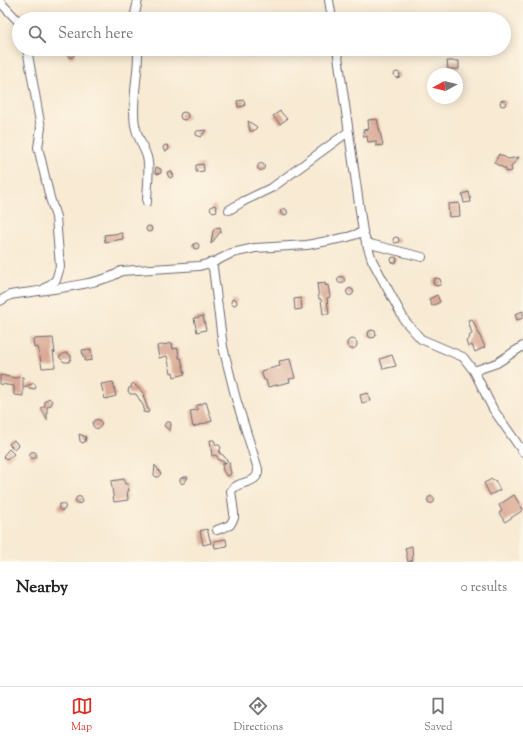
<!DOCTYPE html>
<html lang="en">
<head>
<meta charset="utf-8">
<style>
  body { margin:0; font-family:"Sorts Mill Goudy",serif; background:#f6f6f6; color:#222 }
  .compass { position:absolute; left:427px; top:68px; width:36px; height:36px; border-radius:50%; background:#fff; box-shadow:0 2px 10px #0003; rotate:262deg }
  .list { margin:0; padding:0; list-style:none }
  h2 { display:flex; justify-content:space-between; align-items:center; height:52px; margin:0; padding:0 16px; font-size:17px }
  h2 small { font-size:13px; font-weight:400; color:#767676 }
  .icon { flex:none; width:22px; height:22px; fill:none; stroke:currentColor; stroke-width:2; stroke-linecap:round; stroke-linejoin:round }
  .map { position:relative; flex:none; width:523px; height:562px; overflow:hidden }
  .search { position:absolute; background:#fff; box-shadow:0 2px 10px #0003; left:12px; right:12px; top:12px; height:44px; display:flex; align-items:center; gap:10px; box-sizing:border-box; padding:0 14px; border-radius:22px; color:#767676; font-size:15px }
  .sheet { height:124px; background:#fff }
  nav { display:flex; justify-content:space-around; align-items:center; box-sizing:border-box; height:56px; border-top:1px solid #e0e0e0; background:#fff; font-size:11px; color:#767676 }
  nav a { display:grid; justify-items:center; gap:2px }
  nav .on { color:#d93025 }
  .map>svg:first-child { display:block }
</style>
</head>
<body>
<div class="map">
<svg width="523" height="562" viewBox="0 0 523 562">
  <rect width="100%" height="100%" fill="#fcf5e5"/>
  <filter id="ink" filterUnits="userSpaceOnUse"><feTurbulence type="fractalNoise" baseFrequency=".025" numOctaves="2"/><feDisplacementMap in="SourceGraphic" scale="8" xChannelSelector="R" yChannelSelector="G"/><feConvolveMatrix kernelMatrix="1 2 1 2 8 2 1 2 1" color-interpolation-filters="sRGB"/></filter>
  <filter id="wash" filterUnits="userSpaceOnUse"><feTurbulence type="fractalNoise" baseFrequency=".012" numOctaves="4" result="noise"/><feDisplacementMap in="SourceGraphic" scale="16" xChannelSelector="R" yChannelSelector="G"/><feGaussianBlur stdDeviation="0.9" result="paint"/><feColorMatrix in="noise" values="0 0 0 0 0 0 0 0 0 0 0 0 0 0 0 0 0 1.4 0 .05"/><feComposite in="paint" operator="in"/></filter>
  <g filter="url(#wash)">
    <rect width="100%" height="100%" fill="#f8ead3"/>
    <g id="blocks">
      <!-- building -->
      <g fill="#daaa96">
        <circle cx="71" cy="54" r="3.5"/>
        <path d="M447,61H459V69H448Z"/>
        <circle cx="397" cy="75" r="3"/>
        <circle cx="503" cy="103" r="3"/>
        <path d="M244,100L245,106L238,107L237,101Z"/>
        <path d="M280,111L287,119L280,124L273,116Z"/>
        <circle cx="184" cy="116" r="4"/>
        <path d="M377,119L383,145L376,146V141L368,142L367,136L364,137L363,130L369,129L368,120Z"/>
        <path d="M248,121L257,127L254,131H250Z"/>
        <path d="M206,130L201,137L196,135V133L197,131Z"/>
        <circle cx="166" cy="148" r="3"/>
        <path d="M499,154L508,159L519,157L511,167L512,171L506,172V169L494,163Z"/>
        <circle cx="261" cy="167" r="3.5"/>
        <path d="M203,164L204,171L196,172V165Z"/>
        <path d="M156,167L161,169V173L157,174L155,172Z"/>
        <path d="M171,171L174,176L170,178L168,176L167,172Z"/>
        <path d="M469,192L471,202L464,203L462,194Z"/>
        <path d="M459,203L460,216L449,217L448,204Z"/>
        <path d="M215,205L216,207L217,211L213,212L210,209L212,206Z"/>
        <circle cx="284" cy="212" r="3.5"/>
        <circle cx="149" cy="229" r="3"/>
        <path d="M220,227L221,231L211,244L213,231L215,228Z"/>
        <path d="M122,233L123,239L105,242L104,235Z"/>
        <circle cx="396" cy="240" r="3"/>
        <circle cx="196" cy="246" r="3"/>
        <circle cx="394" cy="260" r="3"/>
        <circle cx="341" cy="280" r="3.5"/>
        <circle cx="437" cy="282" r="4"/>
        <path d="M325,283L326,286L328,285L330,297L327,298L329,314H323L321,299H319L317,284Z"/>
        <circle cx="350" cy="292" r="3.5"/>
        <path d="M437,295L440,302L432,306L429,299Z"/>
        <path d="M301,298L302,309L295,310L294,299Z"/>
        <circle cx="234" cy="302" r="3"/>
        <path d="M523,311V318L517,320L515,314Z"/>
        <path d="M203,316L206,330L197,332L194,318Z"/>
        <path d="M472,319L485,347L475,352L472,345L468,347L466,341L470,338L469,336L472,334L468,320Z"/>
        <circle cx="372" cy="334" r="4"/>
        <path d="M53,338L55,353L53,351L55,367L42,368L38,347L34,348L33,339Z"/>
        <circle cx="352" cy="344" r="5"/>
        <path d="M172,343L173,349L178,348L179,358H181L185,374L174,377L173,372L171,373L167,356L159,358L157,346Z"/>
        <path d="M91,349L92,360L85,361V357H83L82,350Z"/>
        <path d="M65,353H68L71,356V359L69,362H64L59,357Z"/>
        <path d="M392,355L396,366L383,369L380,359Z"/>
        <path d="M290,359L295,378L289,379L290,382L268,387L266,380H264L261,371L280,366L279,361Z"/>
        <path d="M0,375L15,378L23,377V396L14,395V386L0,384Z"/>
        <path d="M113,382L116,396L105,399L101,384Z"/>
        <path d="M34,383L36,386L35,389L24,387Z"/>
        <path d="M133,383L145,395H143L147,407L149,410L148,413L143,412L144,407L136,394H130L128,391L129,388L132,387L131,385Z"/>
        <path d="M368,393L370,401L362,403L360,395Z"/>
        <path d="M49,398L52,401V404L47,407V420L41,408L45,406V401Z"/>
        <path d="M206,402L212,421L193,427L190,411L198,410L196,406Z"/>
        <circle cx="97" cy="424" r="4.5"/>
        <path d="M166,422H170L171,424L170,431L164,426Z"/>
        <path d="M79,434L86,437L85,442L82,443L80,441Z"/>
        <path d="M14,440L18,445L14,449L9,444Z"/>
        <path d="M210,440H214L216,445H219L221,447L219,453L223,455L230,464H229L231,473L229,476L226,475L223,471L222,464L227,463L219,460L216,455L212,456Z"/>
        <path d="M9,449L14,454L7,460L3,456Z"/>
        <circle cx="33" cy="455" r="3.5"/>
        <path d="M155,465L161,474L158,477H156L154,475Z"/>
        <path d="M183,477H188L185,482L182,484L180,481V479Z"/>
        <path d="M124,479L125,484H128L129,491H127L128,500L114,502L111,481Z"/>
        <path d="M492,479L493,481L495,480L500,490L490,495L484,483Z"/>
        <path d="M514,495L523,510L505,522L499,513L502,511L499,505Z"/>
        <circle cx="431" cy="500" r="3.5"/>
        <circle cx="79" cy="500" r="3.5"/>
        <circle cx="62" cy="507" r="3.5"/>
        <path d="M207,529L211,543L203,545L200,531Z"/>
        <path d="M226,539L227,546L215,548L214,541Z"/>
        <path d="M412,546L413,560L408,562L405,548Z"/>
      </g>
    </g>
  </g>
  <g filter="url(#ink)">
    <use href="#blocks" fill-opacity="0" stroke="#6d6870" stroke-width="1"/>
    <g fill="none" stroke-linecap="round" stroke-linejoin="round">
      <defs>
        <g id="street">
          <path d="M329,0L332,19"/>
          <path d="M0,2L19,22"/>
          <path d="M135,19V14L138,0"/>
          <path d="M27,49L41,128L38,147L50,198L56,217L60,267L56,280L44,289"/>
          <path d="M138,49C139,74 131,100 135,125C137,136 142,144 146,154C151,166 147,189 147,202"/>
          <path d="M337,49L363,232L372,260L405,321L421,339L463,357L474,371L493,409L523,452"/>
          <path d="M229,210L244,201L273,187L348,132"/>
          <path d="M366,243L422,257"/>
          <path d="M209,263L213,268L223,347L236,399L258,469C259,486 238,479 231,491L234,513V518L230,525L217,530"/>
          <path d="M0,301L10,295C33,291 105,285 121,271L199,266L214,262L232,253L255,248L307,245L348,237L363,232"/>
          <path d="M474,371L497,363L523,346"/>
        </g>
      </defs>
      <!-- street casing -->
      <use href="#street" stroke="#6d6870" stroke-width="10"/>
      <!-- street -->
      <use href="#street" stroke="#fff" stroke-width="8"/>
    </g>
  </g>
</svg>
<svg class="compass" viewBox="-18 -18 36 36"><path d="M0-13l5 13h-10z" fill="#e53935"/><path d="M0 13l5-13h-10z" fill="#767676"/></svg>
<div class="search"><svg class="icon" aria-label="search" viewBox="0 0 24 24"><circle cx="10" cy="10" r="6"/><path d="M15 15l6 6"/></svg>Search here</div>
</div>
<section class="sheet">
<h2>Nearby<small>0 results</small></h2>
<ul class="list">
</ul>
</section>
<nav>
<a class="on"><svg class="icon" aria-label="map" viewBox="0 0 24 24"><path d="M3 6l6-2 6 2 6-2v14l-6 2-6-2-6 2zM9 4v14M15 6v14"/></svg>Map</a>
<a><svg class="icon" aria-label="directions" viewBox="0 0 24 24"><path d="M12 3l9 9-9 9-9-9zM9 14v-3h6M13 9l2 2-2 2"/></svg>Directions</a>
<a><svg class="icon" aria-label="saved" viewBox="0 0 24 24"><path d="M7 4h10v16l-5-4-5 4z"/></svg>Saved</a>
</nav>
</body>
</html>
